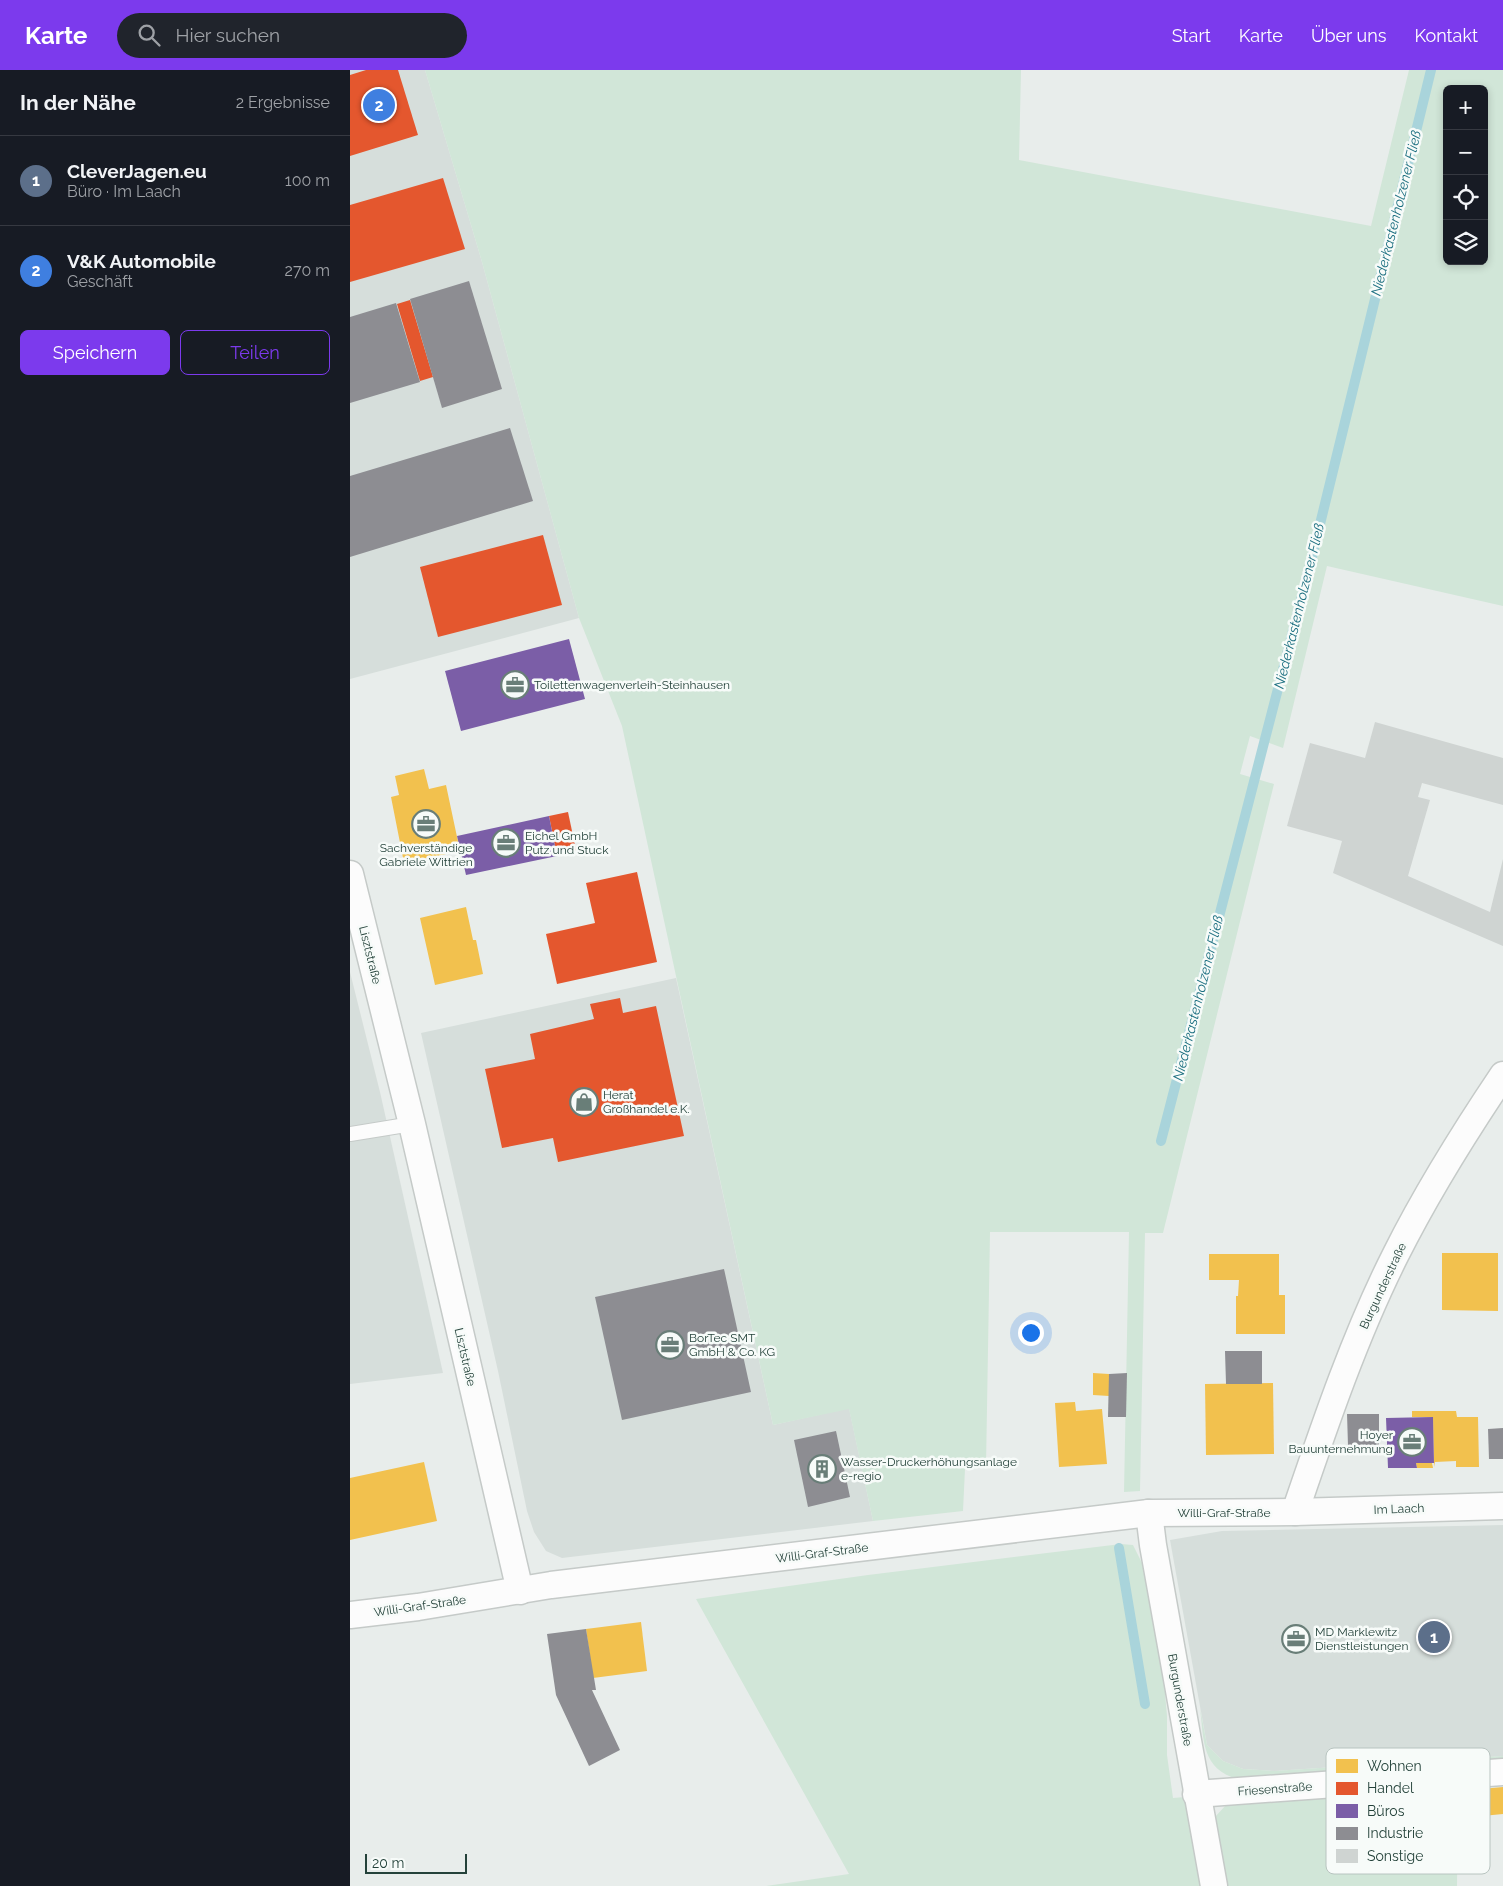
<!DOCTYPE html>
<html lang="de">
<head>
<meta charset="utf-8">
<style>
  body { margin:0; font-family:Raleway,sans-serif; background:#20242c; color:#f1f3f6 }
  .controls { position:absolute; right:15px; top:15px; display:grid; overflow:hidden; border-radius:8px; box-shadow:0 2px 8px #0003 }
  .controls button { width:45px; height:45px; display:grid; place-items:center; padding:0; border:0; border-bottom:1px solid #363941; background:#171b24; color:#f1f3f6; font:25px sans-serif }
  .scale { position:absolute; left:15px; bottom:12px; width:102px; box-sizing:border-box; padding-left:5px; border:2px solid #24423a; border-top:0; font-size:14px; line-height:18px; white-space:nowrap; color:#24423a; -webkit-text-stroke:4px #f7fbf9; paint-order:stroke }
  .you { position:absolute; left:680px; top:1262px; width:18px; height:18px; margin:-12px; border:4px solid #fff; border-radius:50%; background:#1a73e8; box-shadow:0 0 0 8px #1a73e833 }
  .badge { display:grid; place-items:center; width:32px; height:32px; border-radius:50%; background:#7c3aed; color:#fff; font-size:16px; font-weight:700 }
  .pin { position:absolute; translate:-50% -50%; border:2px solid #fff; box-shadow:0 1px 5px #0006 }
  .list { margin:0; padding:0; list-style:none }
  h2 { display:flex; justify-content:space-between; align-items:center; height:65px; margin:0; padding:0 20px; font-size:21px }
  h2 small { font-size:16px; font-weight:400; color:#9ea1a6 }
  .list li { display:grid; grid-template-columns:32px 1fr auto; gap:15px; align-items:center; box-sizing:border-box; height:90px; padding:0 20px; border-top:1px solid #363941 }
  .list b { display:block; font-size:19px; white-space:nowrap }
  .list p { margin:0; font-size:16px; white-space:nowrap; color:#9ea1a6 }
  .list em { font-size:16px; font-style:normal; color:#9ea1a6 }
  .actions { display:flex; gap:10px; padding:15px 20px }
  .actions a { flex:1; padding:11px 0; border:1px solid #7c3aed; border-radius:8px; text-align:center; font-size:18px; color:#7c3aed }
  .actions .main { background:#7c3aed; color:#fff }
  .icon { flex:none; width:28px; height:28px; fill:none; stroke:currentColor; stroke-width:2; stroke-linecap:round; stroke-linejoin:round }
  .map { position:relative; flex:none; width:1153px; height:1816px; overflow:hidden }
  header { display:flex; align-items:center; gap:30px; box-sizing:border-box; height:70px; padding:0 25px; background:#7c3aed; color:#fff }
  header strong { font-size:24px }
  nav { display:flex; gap:28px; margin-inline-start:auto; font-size:18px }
  .search { width:350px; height:45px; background:#20242c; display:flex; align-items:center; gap:12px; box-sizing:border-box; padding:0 18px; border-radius:28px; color:#9ea1a6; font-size:19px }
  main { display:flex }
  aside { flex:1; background:#171b24 }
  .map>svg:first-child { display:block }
</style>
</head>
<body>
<header>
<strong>Karte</strong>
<div class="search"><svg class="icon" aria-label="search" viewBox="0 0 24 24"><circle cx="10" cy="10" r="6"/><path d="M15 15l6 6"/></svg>Hier suchen</div>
<nav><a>Start</a><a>Karte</a><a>Über uns</a><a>Kontakt</a></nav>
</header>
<main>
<aside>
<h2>In der Nähe<small>2 Ergebnisse</small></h2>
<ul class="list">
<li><span class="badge" style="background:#5c6f8a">1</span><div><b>CleverJagen.eu</b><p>Büro · Im Laach</p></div><em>100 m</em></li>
<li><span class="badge" style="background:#3f7fe0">2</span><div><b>V&amp;K Automobile</b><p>Geschäft</p></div><em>270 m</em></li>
</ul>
<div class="actions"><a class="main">Speichern</a><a>Teilen</a></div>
</aside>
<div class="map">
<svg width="1153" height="1816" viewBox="0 0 1153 1816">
  <rect width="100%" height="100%" fill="#e8edeb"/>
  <!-- built -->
  <g fill="#d6dedb">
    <path d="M0,0H75L132,192L229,548L0,609Z"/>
    <path d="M0,902L30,1022L93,1303L0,1314Z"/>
    <path d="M326,908L423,1355L499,1338L523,1451L212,1488L196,1481L184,1462L177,1441L148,1301L71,963Z"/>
    <path d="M1153,1455V1686L924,1701L893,1699L873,1691L857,1675L820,1470L872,1461Z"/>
  </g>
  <!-- green -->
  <g fill="#d1e6d8" fill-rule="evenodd">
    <path d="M75,0H671L669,90L1021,156L1059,0H1153V536L977,496L933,678L900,666L890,704L924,714L813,1163H795L790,1421L774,1422L779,1162H640L636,1397L615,1399L613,1441L523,1451L499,1339L423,1355L272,656L229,548L132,192ZM1097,19H1134V191H1097Z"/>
    <path d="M771,1474L783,1475L792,1493L814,1611L817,1646V1685L823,1728L835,1727L852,1816H416L499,1804L346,1529L518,1505Z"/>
    <path d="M850,1638L857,1675L873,1691L893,1699L924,1701L1153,1686V1693L888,1709C851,1699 854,1670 850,1638Z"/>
    <path d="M1108,1713L1107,1816H876L865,1747L876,1735Z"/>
  </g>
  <!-- homes -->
  <g fill="#f2c14e">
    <path d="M74,699L79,719L96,715L110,781L54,793L41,727L49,725L45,706Z"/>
    <path d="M116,837L123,870H126L133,904L85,915L70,848Z"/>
    <path d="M1092,1183H1148V1241L1092,1240Z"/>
    <path d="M859,1184H929V1225H935V1264H886V1226H888L889,1210H859Z"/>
    <path d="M743,1303L759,1304V1326L743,1325Z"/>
    <path d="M923,1313L924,1384L856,1385L855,1314Z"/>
    <path d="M725,1332L726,1341L752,1339L757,1394L709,1397L705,1333Z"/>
    <path d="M1062,1341H1106L1107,1347H1128L1129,1397H1106V1391L1085,1392L1084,1397L1083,1347H1062Z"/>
    <path d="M74,1392L87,1451L0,1470V1408Z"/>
    <path d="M1066,1393H1082L1083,1398H1067Z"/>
    <path d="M291,1552L297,1601L243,1608L236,1559Z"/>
    <path d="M1153,1717V1744L1122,1747L1120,1720Z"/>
  </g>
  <!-- shops -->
  <g fill="#e4572e">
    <path d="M16,0H48L68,65L0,86V5Z"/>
    <path d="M93,108L115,179L0,212V135Z"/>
    <path d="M60,230L83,307L70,311L47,234Z"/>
    <path d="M193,465L212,535L88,567L70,497Z"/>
    <path d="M218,742L226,780L207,786L199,746Z"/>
    <path d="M287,802L307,892L207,914L196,864L245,853L236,813Z"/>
    <path d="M270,928L273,943L306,936L334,1066L208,1092L203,1068L152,1078L135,999L185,989L180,964L244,949L240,934Z"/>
  </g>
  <!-- offices -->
  <g fill="#7b5ea7">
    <path d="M219,569L235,629L111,661L95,601Z"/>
    <path d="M199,746L207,786L116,805L107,766Z"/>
    <path d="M1083,1347L1084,1393H1066L1067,1398H1038L1036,1348Z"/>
  </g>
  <!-- industry -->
  <g fill="#8d8d92">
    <path d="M119,211L152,319L92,338L60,229Z"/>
    <path d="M46,233L70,312L0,333V247Z"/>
    <path d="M160,358L183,431L0,487V406Z"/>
    <path d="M374,1199L401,1322L272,1350L245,1227Z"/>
    <path d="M875,1281H912V1314H876Z"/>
    <path d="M777,1303L776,1347H758L759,1304Z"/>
    <path d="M997,1344H1029V1375H998Z"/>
    <path d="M1153,1358V1389H1139L1138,1359Z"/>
    <path d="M486,1361L500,1427L458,1437L444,1370Z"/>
    <path d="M236,1559L246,1620H242L270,1680L239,1696L206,1625L197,1564Z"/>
  </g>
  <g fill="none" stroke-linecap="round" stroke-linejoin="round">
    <!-- stream -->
    <g stroke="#a9d4db" stroke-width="10">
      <path d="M811,1071L960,495L1081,0"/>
      <path d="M769,1478L795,1634"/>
    </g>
  </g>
  <!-- building -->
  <path fill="#cfd4d2" d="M1025,652L1153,688V735L1072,713L1068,727L1080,730L1058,806L1140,842L1153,789V876L983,803L992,771L937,756L960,673L1015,688Z"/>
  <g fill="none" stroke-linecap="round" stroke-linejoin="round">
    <defs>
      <path id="service" d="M0,1064L62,1054"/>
      <g id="minor">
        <path d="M0,804L62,1054L170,1521"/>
        <path d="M945,1442C974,1357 1005,1265 1046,1184C1077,1122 1114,1063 1153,1005"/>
        <path d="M799,1443L803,1475L864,1816"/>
        <path d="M0,1545L68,1537L201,1515L799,1443L945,1442L1153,1436"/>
        <path d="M846,1724L1153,1702"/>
      </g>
    </defs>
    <!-- service casing -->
    <use href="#service" stroke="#c5cac8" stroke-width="16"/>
    <!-- minor casing -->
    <use href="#minor" stroke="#c5cac8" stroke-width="29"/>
    <!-- service -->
    <use href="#service" stroke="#fcfcfc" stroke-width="14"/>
    <!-- minor -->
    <use href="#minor" stroke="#fcfcfc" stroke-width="26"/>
  </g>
  <!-- icons -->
  <defs>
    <symbol id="office-ring" viewBox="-11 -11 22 22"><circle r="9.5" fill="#f7fbf9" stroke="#697e78" stroke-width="1.5"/><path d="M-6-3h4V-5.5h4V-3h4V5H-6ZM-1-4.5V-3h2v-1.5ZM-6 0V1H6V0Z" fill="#697e78"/></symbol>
    <symbol id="shop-ring" viewBox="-11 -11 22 22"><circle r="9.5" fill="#f7fbf9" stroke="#697e78" stroke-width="1.5"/><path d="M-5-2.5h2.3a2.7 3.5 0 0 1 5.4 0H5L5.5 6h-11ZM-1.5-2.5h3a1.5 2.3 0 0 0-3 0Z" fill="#697e78"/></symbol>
    <symbol id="building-ring" viewBox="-11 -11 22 22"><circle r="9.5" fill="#f7fbf9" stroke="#697e78" stroke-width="1.5"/><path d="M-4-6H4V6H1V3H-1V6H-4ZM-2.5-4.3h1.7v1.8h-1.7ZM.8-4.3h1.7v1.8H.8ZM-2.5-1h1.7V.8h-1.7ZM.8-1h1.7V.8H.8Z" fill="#697e78"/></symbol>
  </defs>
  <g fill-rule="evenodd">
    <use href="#office-ring" x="149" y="599" width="32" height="32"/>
    <use href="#office-ring" x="60" y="738" width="32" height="32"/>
    <use href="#office-ring" x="140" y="757" width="32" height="32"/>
    <use href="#shop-ring" x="218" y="1016" width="32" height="32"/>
    <use href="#office-ring" x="304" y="1259" width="32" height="32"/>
    <use href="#office-ring" x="1046" y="1356" width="32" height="32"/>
    <use href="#building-ring" x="456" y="1383" width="32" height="32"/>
    <use href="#office-ring" x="930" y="1553" width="32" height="32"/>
  </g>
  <g text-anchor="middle" stroke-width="5" stroke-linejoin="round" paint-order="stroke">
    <!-- poi labels -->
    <g font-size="12" fill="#24423a" stroke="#f7fbf9" text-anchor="start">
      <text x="184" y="619">Toilettenwagenverleih-Steinhausen</text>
      <text x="175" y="770">Eichel GmbH<tspan x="175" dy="14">Putz und Stuck</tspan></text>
      <text x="76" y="782" text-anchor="middle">Sachverständige<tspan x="76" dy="14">Gabriele Wittrien</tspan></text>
      <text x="253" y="1029">Herat<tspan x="253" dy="14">Großhandel e.K.</tspan></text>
      <text x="339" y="1272">BorTec SMT<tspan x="339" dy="14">GmbH &amp; Co. KG</tspan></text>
      <text x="1043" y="1369" text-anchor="end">Hoyer<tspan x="1043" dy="14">Bauunternehmung</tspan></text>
      <text x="491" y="1396">Wasser-Druckerhöhungsanlage<tspan x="491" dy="14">e-regio</tspan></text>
      <text x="965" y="1566">MD Marklewitz<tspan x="965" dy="14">Dienstleistungen</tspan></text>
    </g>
    <!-- street labels -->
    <g font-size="12" fill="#24423a" stroke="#f7fbf9">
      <text transform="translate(20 885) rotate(76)" y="4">Lisztstraße</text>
      <text transform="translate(1033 1216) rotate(-65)" y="4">Burgunderstraße</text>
      <text transform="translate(115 1287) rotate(77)" y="4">Lisztstraße</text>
      <text transform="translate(1049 1439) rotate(-2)" y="4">Im Laach</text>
      <text x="874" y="1447">Willi-Graf-Straße</text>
      <text transform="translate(472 1483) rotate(-7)" y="4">Willi-Graf-Straße</text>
      <text transform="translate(70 1536) rotate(-8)" y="4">Willi-Graf-Straße</text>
      <text transform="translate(830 1630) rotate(80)" y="4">Burgunderstraße</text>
      <text transform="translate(925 1719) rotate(-4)" y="4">Friesenstraße</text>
    </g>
    <!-- water labels -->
    <g font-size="14" font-style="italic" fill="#1c6f80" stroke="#f7fbf9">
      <text transform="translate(1046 143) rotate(-76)" y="5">Niederkastenholzener Fließ</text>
      <text transform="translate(949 536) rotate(-76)" y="5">Niederkastenholzener Fließ</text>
      <text transform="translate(848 928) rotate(-76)" y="5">Niederkastenholzener Fließ</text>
    </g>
  </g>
  <!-- legend -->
  <rect x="976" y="1678" width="164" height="126" rx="8" fill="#f7fbf9" stroke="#b8c4c0" stroke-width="1"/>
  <rect x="986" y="1689" width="22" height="14" fill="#f2c14e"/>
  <rect x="986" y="1712" width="22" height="13" fill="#e4572e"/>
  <rect x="986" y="1734" width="22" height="14" fill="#7b5ea7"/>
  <rect x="986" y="1757" width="22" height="13" fill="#8d8d92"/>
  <rect x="986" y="1779" width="22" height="14" fill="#cfd4d2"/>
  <g font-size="14" fill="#24423a">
    <text x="1017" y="1701">Wohnen</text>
    <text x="1017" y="1723">Handel</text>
    <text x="1017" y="1746">Büros</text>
    <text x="1017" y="1768">Industrie</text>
    <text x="1017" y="1791">Sonstige</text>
  </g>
</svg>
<div class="controls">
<button>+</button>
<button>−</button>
<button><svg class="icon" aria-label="locate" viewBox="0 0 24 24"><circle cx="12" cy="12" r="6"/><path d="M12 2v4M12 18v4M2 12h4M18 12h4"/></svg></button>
<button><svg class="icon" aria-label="layers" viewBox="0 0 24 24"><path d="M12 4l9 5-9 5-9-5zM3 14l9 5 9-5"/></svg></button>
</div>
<div class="scale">20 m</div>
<div class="you"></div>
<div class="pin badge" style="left:1084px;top:1567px;background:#5c6f8a">1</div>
<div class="pin badge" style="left:29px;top:35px;background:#3f7fe0">2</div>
</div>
</main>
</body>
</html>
